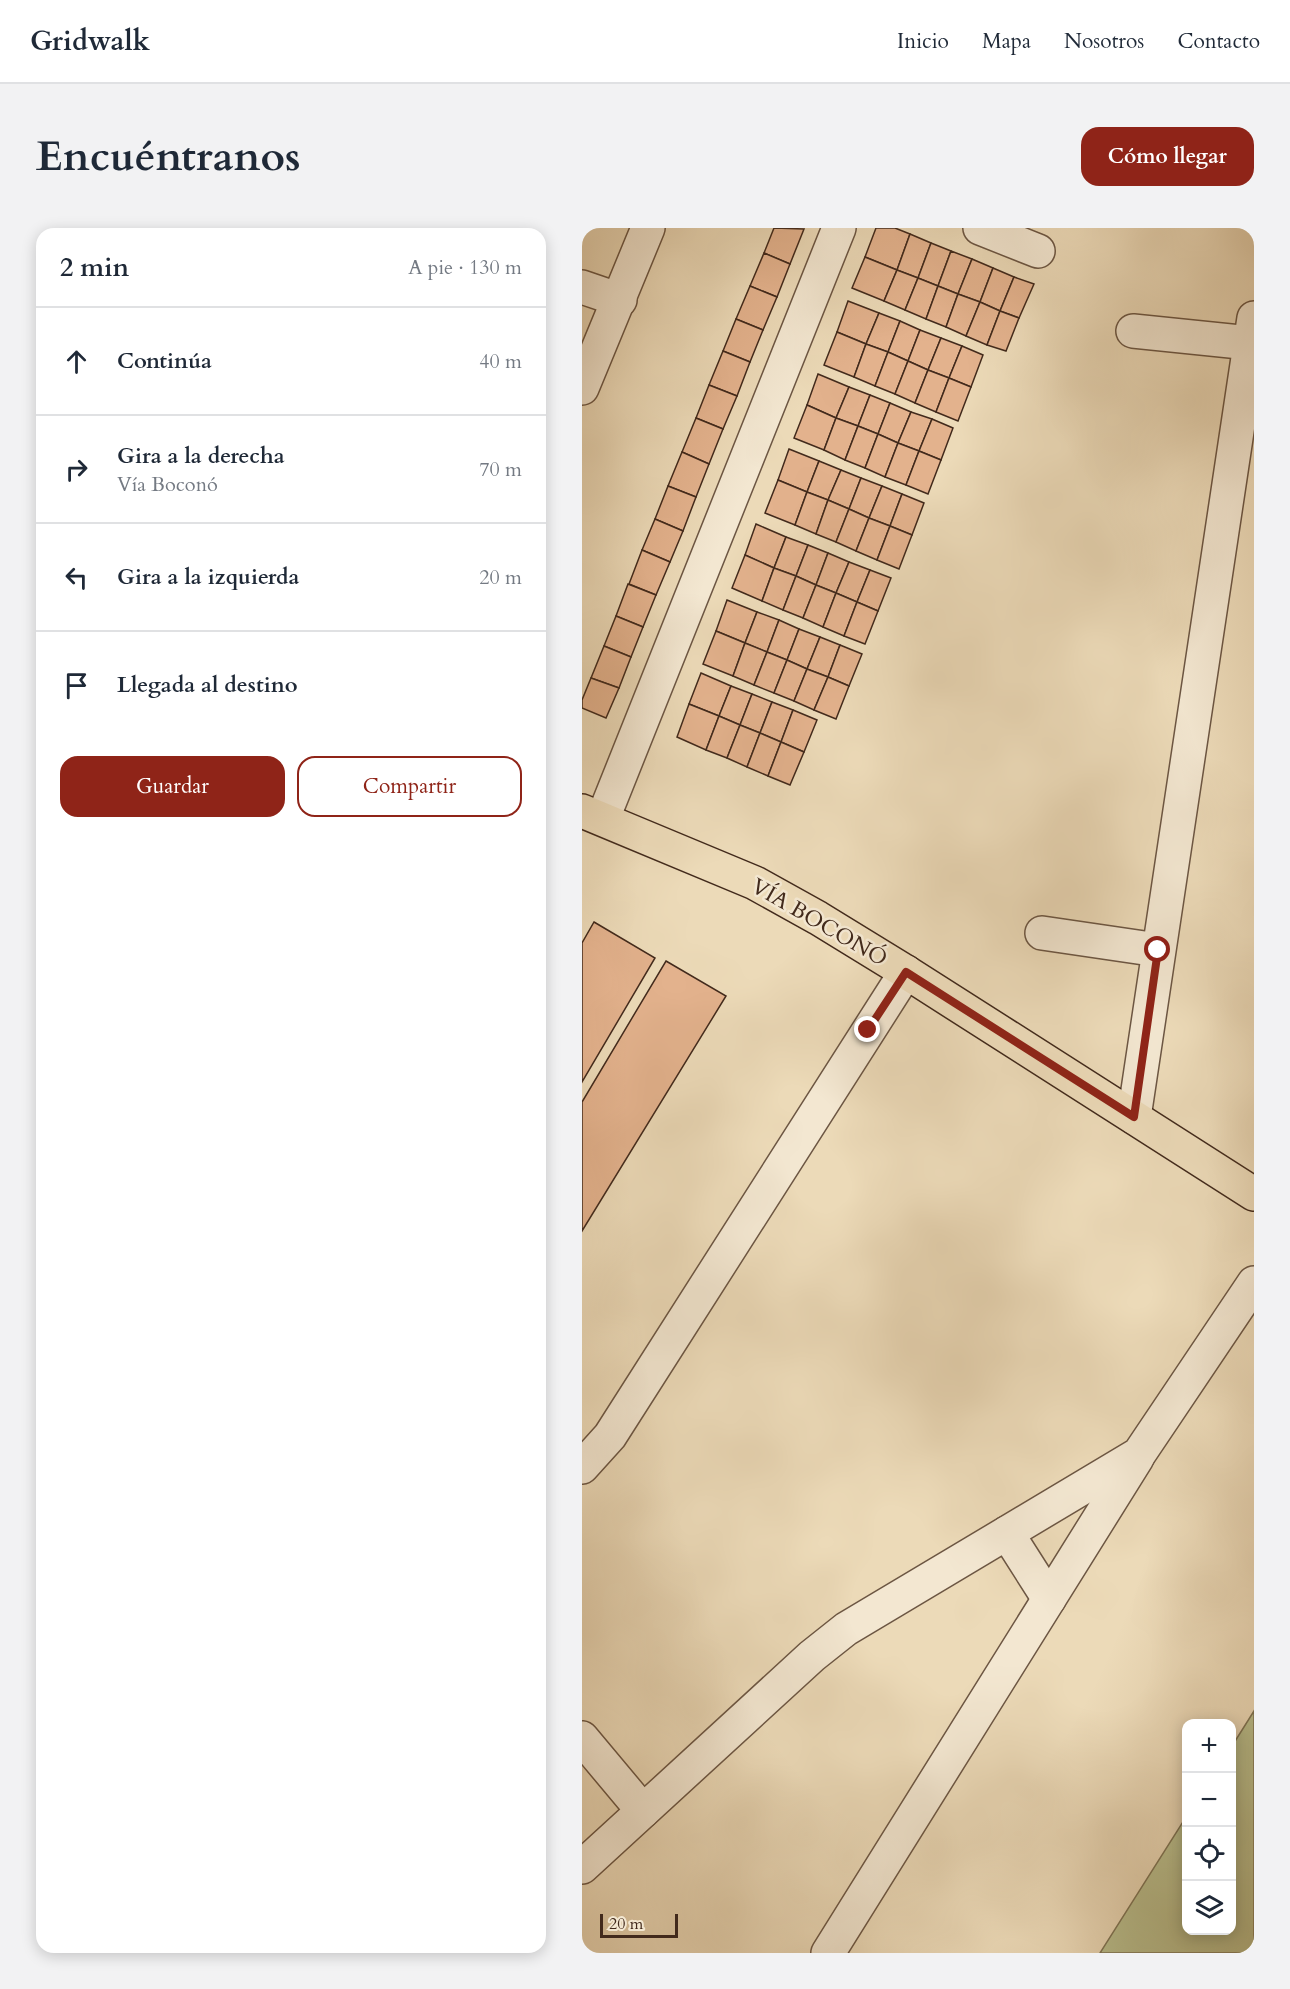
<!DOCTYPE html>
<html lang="es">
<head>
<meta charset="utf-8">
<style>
  body { margin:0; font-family:Cardo,serif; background:#f2f2f3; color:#1f2937 }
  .controls { position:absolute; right:18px; bottom:18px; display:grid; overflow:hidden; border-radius:12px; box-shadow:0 3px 15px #0003 }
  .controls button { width:54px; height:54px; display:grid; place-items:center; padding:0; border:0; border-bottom:2px solid #e0e1e3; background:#fff; color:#1f2937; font:30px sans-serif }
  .scale { position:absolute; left:18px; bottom:15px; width:78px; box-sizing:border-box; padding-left:6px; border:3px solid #422a1c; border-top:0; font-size:16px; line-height:21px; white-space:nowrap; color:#422a1c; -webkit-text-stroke:4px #f3e7d1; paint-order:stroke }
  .stop { position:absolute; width:18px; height:18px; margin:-14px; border:4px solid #8f2418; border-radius:50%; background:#fff }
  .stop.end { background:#8f2418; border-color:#fff; box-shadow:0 2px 6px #0008 }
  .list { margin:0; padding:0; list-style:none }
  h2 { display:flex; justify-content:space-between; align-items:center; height:78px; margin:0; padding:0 24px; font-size:26px }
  h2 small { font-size:20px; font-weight:400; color:#747a83 }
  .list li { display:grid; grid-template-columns:39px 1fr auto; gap:18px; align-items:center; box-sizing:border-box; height:108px; padding:0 24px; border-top:2px solid #e0e1e3 }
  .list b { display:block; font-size:22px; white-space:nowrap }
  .list p { margin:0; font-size:20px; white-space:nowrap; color:#747a83 }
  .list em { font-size:20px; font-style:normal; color:#747a83 }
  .actions { display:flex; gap:12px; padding:18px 24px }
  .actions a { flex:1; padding:14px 0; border:2px solid #8f2418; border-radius:18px; text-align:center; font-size:21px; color:#8f2418 }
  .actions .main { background:#8f2418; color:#fff }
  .icon { flex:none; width:33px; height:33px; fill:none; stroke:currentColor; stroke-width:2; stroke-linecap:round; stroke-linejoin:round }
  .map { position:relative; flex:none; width:672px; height:1725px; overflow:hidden; border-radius:18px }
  header { display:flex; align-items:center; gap:36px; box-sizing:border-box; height:84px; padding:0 30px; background:#fff; border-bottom:2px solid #e0e1e3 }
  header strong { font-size:28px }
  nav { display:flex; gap:33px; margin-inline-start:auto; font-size:21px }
  .intro { display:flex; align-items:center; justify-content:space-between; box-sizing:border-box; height:144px; padding:0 36px }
  h1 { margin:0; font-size:42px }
  .button { padding:15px 27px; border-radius:18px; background:#8f2418; color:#fff; font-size:21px; font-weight:700 }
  main { display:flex; gap:36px; padding:0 36px }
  aside { flex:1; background:#fff; border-radius:18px; box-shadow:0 3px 15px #0003 }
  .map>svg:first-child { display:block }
</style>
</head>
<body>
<header>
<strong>Gridwalk</strong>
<nav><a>Inicio</a><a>Mapa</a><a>Nosotros</a><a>Contacto</a></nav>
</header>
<div class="intro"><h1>Encuéntranos</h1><a class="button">Cómo llegar</a></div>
<main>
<aside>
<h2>2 min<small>A pie · 130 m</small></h2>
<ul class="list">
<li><svg class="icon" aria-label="ahead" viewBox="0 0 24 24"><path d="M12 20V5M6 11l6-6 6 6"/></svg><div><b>Continúa</b></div><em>40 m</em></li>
<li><svg class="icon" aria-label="right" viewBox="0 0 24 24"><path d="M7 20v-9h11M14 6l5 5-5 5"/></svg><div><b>Gira a la derecha</b><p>Vía Boconó</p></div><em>70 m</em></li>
<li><svg class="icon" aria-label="left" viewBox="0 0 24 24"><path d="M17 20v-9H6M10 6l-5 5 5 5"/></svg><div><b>Gira a la izquierda</b></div><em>20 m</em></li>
<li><svg class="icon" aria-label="arrive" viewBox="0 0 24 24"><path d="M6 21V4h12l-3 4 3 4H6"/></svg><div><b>Llegada al destino</b></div></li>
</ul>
<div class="actions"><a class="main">Guardar</a><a>Compartir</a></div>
</aside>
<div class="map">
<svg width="672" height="1725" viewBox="0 0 672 1725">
  <rect width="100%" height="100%" fill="#ecdab8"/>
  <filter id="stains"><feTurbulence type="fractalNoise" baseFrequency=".00333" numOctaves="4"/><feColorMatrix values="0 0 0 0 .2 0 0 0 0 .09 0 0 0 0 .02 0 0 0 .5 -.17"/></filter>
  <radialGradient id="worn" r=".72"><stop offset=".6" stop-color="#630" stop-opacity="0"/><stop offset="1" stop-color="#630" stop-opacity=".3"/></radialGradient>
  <!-- green -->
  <path fill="#b9bf8e" stroke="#7e7455" stroke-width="1.5" d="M672,1483V1725H518L604,1589V1702H650V1518Z"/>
  <!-- building -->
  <g fill="#e3b28d" stroke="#422a1c" stroke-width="1.5">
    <path d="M192,0L222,1L208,36L182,25Z"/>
    <path d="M294,0H313L328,6L315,42L283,29Z"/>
    <path d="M328,6L349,15L336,50L315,42Z"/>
    <path d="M349,15L369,23L356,58L336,50Z"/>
    <path d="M369,23L390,31L376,66L356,58Z"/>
    <path d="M182,25L208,36L195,69L168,58Z"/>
    <path d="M283,29L315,42L302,73L270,60Z"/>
    <path d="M390,31L411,40L398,74L376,66Z"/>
    <path d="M411,40L432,49L418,83L398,74Z"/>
    <path d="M315,42L336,50L323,82L302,73Z"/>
    <path d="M432,49L452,56L437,90L418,83Z"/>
    <path d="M336,50L356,58L344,91L323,82Z"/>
    <path d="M168,58L195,69L181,102L154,91Z"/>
    <path d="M356,58L376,66L364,99L344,91Z"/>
    <path d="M376,66L398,74L384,108L364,99Z"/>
    <path d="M266,73L297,85L284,116L255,104Z"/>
    <path d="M398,74L418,83L405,117L384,108Z"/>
    <path d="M418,83L437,90L424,123L405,117Z"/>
    <path d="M297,85L318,93L306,124L284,116Z"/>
    <path d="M154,91L181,102L168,134L141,123Z"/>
    <path d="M318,93L338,102L326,133L306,124Z"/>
    <path d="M338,102L359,110L346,142L326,133Z"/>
    <path d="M255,104L284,116L272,149L242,137Z"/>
    <path d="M359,110L380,118L367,150L346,142Z"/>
    <path d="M284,116L306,124L293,158L272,149Z"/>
    <path d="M380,118L401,127L389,159L367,150Z"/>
    <path d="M141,123L168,134L155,168L127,157Z"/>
    <path d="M306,124L326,133L313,166L293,158Z"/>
    <path d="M326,133L346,142L333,175L313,166Z"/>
    <path d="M346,142L367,150L354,184L333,175Z"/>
    <path d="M236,146L267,159L254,190L225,177Z"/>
    <path d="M367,150L389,159L376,193L354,184Z"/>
    <path d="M127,157L155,168L141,201L114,190Z"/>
    <path d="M267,159L288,167L276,198L254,190Z"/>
    <path d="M288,167L308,175L296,206L276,198Z"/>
    <path d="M308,175L329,184L316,215L296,206Z"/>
    <path d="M225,177L254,190L242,222L212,210Z"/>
    <path d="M329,184L350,191L337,223L316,215Z"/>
    <path d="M114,190L141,201L127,236L100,224Z"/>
    <path d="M254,190L276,198L263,232L242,222Z"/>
    <path d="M350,191L371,200L359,232L337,223Z"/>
    <path d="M276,198L296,206L283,240L263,232Z"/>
    <path d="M296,206L316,215L303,249L283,240Z"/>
    <path d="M316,215L337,223L324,257L303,249Z"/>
    <path d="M207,221L237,233L225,264L196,252Z"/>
    <path d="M337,223L359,232L346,266L324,257Z"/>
    <path d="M100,224L127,236L114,269L86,258Z"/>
    <path d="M237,233L259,242L246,272L225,264Z"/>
    <path d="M259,242L279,250L267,281L246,272Z"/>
    <path d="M279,250L300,258L287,290L267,281Z"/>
    <path d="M196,252L225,264L213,297L183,285Z"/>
    <path d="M86,258L114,269L101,303L73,291Z"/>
    <path d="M300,258L320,266L308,298L287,290Z"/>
    <path d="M225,264L246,272L234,306L213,297Z"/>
    <path d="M320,266L342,275L330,307L308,298Z"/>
    <path d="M246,272L267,281L254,314L234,306Z"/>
    <path d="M267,281L287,290L274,323L254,314Z"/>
    <path d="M287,290L308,298L295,332L274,323Z"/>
    <path d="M73,291L101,303L88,334L60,322Z"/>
    <path d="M174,296L204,309L192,340L163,327Z"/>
    <path d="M308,298L330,307L317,341L295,332Z"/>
    <path d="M204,309L226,317L214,348L192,340Z"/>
    <path d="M226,317L246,325L234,357L214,348Z"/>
    <path d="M60,322L88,334L74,367L47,356Z"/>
    <path d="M246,325L267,334L254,365L234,357Z"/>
    <path d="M163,327L192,340L180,373L150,360Z"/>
    <path d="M267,334L288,342L275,374L254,365Z"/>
    <path d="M192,340L214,348L201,382L180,373Z"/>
    <path d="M288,342L309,350L296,383L275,374Z"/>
    <path d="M214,348L234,357L221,390L201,382Z"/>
    <path d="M46,356L74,367L61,399L34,388Z"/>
    <path d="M234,357L254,365L241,399L221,390Z"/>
    <path d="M254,365L275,374L262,408L241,399Z"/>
    <path d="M145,372L175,384L163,415L134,403Z"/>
    <path d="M275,374L296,383L283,416L262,408Z"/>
    <path d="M175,384L197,392L185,424L163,415Z"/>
    <path d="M34,388L61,399L49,429L22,418Z"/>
    <path d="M197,392L217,401L205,432L185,424Z"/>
    <path d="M217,401L238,409L225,441L205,432Z"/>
    <path d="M134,403L163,415L151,448L121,436Z"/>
    <path d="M238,409L258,417L246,449L225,441Z"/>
    <path d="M163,415L185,424L172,457L151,448Z"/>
    <path d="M258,417L280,426L267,458L246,449Z"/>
    <path d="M22,418L49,429L37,460L9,450Z"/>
    <path d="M185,424L205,432L192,465L172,457Z"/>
    <path d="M205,432L225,441L212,473L192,465Z"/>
    <path d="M225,441L246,449L232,482L212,473Z"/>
    <path d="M119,445L149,458L137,488L107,476Z"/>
    <path d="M246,449L267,458L254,491L232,482Z"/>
    <path d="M9,450L37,460L24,490L0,480V472Z"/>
    <path d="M149,458L170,466L158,497L137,488Z"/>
    <path d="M170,466L190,474L178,505L158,497Z"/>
    <path d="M190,474L211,482L199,514L178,505Z"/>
    <path d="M107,476L137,488L124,522L95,509Z"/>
    <path d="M211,482L235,492L222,524L199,514Z"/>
    <path d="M137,488L158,497L145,530L124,522Z"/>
    <path d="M158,497L178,505L165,539L145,530Z"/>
    <path d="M178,505L199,514L186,548L165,539Z"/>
    <path d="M199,514L222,524L208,557L186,548Z"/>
    <path d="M12,694L73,730L0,854V715Z"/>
    <path d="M84,733L144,768L0,1003V874Z"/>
  </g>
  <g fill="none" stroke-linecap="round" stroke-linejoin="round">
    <defs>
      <g id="minor">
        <path d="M398,0L456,23"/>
        <path d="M0,59L38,72"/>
        <path d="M551,103L668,115"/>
        <path d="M0,160L66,0"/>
        <path d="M21,590L257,0"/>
        <path d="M460,705L576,722"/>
        <path d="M552,889L672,90"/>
        <path d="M0,1239L28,1208L324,744"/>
        <path d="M425,1305L467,1371"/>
        <path d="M0,1510L61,1583"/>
        <path d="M0,1639L230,1428L264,1401L557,1226L672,1055"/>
        <path d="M246,1725L555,1230"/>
      </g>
      <path id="major" d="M0,583L173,655L236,690L324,744L672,966"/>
    </defs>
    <!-- minor casing -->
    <use href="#minor" stroke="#6c5643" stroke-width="36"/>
    <!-- major casing -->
    <use href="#major" stroke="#422a1c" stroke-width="36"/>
    <!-- minor -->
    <use href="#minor" stroke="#f3e7d1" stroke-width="33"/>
    <!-- major -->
    <use href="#major" stroke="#ecdab8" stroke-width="33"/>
  </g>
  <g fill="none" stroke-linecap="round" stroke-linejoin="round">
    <!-- route -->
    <path stroke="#8f2418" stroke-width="8" d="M286,802L324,744L552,889L576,722"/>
  </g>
  <g text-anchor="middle" stroke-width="5" stroke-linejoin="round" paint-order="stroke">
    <!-- street labels -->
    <g font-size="22" fill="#422a1c" stroke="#f3e7d1">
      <text transform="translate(237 693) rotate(30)" y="8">VÍA BOCONÓ</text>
    </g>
  </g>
  <rect width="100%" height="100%" filter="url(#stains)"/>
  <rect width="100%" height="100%" fill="url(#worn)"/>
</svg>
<div class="controls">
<button>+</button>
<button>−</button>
<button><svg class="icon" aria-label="locate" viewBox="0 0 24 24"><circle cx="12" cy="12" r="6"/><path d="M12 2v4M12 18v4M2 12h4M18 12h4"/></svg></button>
<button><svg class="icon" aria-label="layers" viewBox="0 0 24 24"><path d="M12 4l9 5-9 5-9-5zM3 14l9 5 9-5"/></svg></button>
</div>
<div class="scale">20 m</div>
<div class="stop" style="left:576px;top:722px"></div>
<div class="stop end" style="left:286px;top:802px"></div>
</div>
</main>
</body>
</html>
